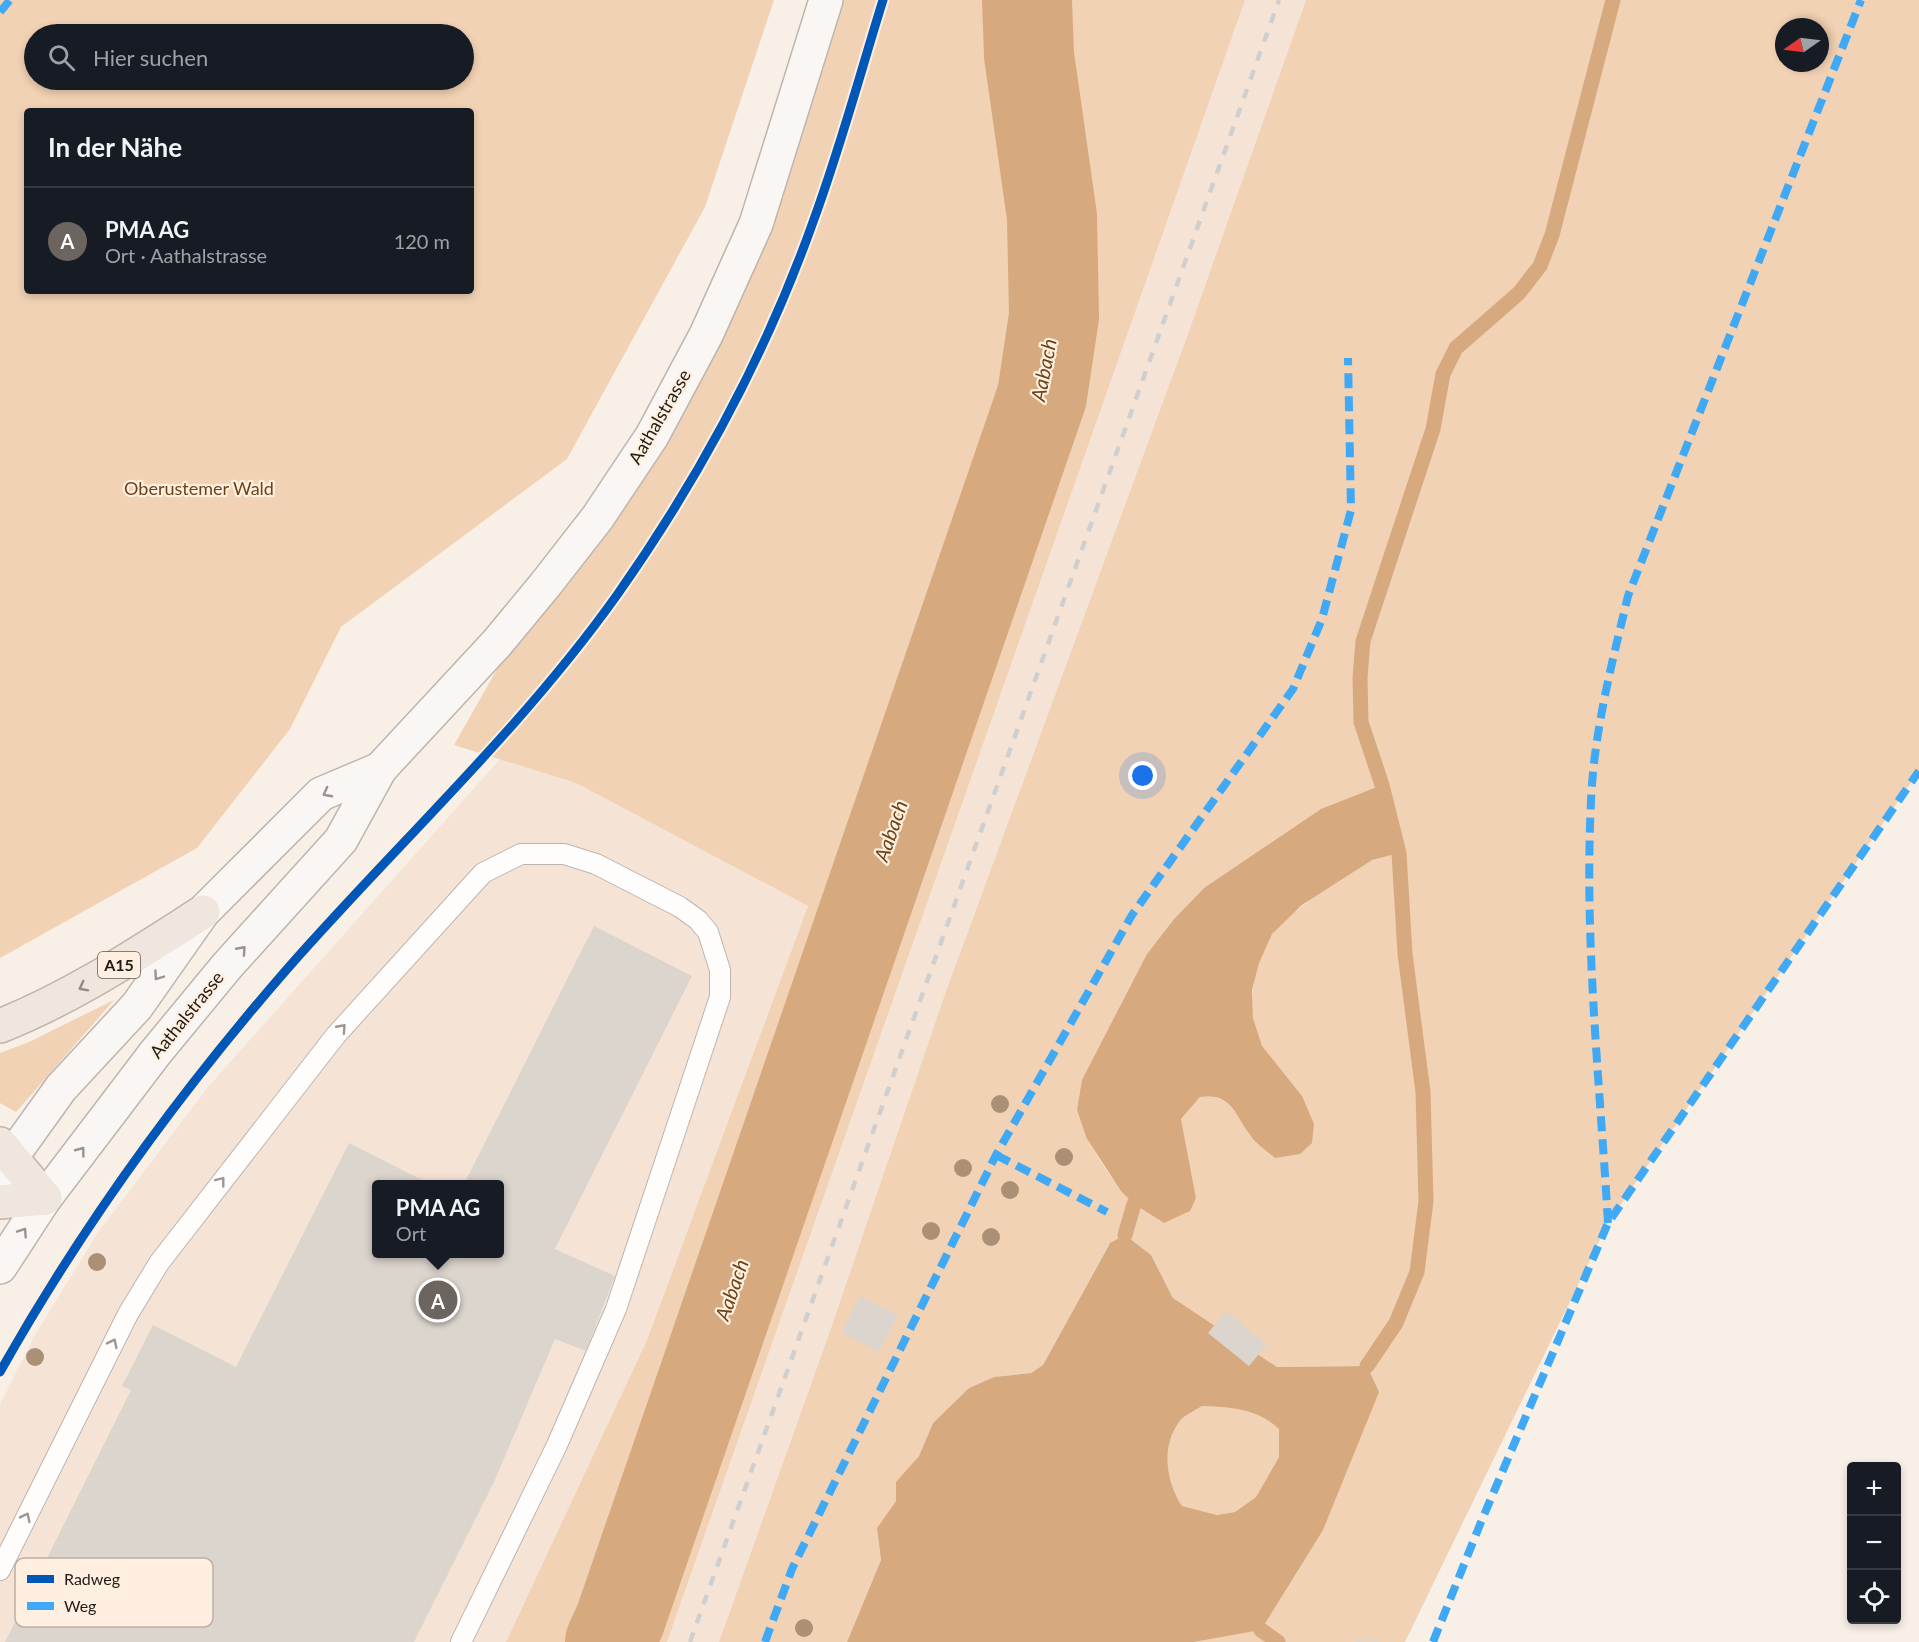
<!DOCTYPE html>
<html lang="de">
<head>
<meta charset="utf-8">
<style>
  body { margin:0; font-family:Lato,sans-serif; background:#242831; color:#f1f3f6 }
  .controls { position:absolute; right:18px; bottom:18px; display:grid; overflow:hidden; border-radius:6px; box-shadow:0 3px 9px #0003 }
  .controls button { width:54px; height:54px; display:grid; place-items:center; padding:0; border:0; border-bottom:2px solid #363941; background:#171b24; color:#f1f3f6; font:30px sans-serif }
  .compass { position:absolute; left:1775px; top:18px; width:54px; height:54px; border-radius:50%; background:#171b24; box-shadow:0 3px 9px #0003; rotate:256deg }
  .you { position:absolute; left:1143px; top:776px; width:21px; height:21px; margin:-15px; border:4px solid #fff; border-radius:50%; background:#1a73e8; box-shadow:0 0 0 9px #1a73e833 }
  .badge { display:grid; place-items:center; width:39px; height:39px; border-radius:50%; background:#6c655f; color:#fff; font-size:20px; font-weight:700 }
  .pin { position:absolute; translate:-50% -50%; border:3px solid #fff; box-shadow:0 2px 6px #0006 }
  .popup { position:absolute; left:372px; top:1180px; width:132px; height:78px; box-sizing:border-box; display:grid; place-content:center; border-radius:6px; background:#171b24; filter:drop-shadow(0 2px 4px #0005); font-size:20px; white-space:nowrap; color:#9ea1a6 }
  .popup b { font-size:22px; color:#f1f3f6 }
  .popup::after { content:''; position:absolute; left:50%; top:100%; margin-left:-12px; border:12px solid transparent; border-top-color:#171b24 }
  .list { margin:0; padding:0; list-style:none }
  h2 { display:flex; justify-content:space-between; align-items:center; height:78px; margin:0; padding:0 24px; font-size:26px }
  h2 small { font-size:20px; font-weight:400; color:#9ea1a6 }
  .list li { display:grid; grid-template-columns:39px 1fr auto; gap:18px; align-items:center; box-sizing:border-box; height:108px; padding:0 24px; border-top:2px solid #363941 }
  .list b { display:block; font-size:22px; white-space:nowrap }
  .list p { margin:0; font-size:20px; white-space:nowrap; color:#9ea1a6 }
  .list em { font-size:20px; font-style:normal; color:#9ea1a6 }
  .icon { flex:none; width:33px; height:33px; fill:none; stroke:currentColor; stroke-width:2; stroke-linecap:round; stroke-linejoin:round }
  .map { position:relative; flex:none; width:1919px; height:1642px; overflow:hidden }
  .search { position:absolute; background:#171b24; box-shadow:0 3px 9px #0003; left:24px; top:24px; width:450px; height:66px; display:flex; align-items:center; gap:15px; box-sizing:border-box; padding:0 21px; border-radius:33px; color:#9ea1a6; font-size:22px }
  .panel { position:absolute; background:#171b24; box-shadow:0 3px 9px #0003; left:24px; top:108px; width:450px; height:186px; border-radius:6px }
  .map>svg:first-child { display:block }
</style>
</head>
<body>
<div class="map">
<svg width="1919" height="1642" viewBox="0 0 1919 1642">
  <rect width="100%" height="100%" fill="#f8efe7"/>
  <!-- built -->
  <g fill="#f5e4d6" fill-rule="evenodd">
    <path d="M1245,0H1306L1189,331L945,994L830,1331L719,1642H667Z"/>
    <path d="M500,759L576,783L808,906L647,1340L506,1642H0V1405L36,1333L99,1231L208,1087ZM376,1184H500V1254H376Z"/>
  </g>
  <!-- green -->
  <g fill="#f2d2b4" fill-rule="evenodd">
    <path d="M0,0H774L705,207L567,459L341,627L290,729L197,848L0,958ZM464,34V80H34V34ZM27,111H471V291H27Z"/>
    <path d="M826,0H1245L667,1642H506L647,1340L808,906L576,783L454,745L545,585L706,335Z"/>
    <path d="M1306,0H1919V771L1608,1223L1405,1642H1194L1261,1630L1367,1366L1277,1367L1173,1298L1151,1255L1109,1244L1043,1365L1031,1373L994,1377L969,1388L933,1423L919,1456L897,1482L896,1501L877,1528L881,1560L847,1642H719L830,1331L945,994L1189,331ZM1784,27H1820V63H1784ZM1399,853C1390,855 1380,857 1372,860C1347,871 1290,912 1273,933C1251,961 1245,1015 1262,1046C1272,1064 1290,1080 1302,1096L1251,1137C1237,1114 1231,1093 1200,1097L1181,1119L1196,1198L1164,1223C1122,1197 1112,1180 1087,1139L1147,954L1174,919L1204,888Z"/>
    <path d="M114,1000L16,1112L0,1103V1053L29,1042Z"/>
    <path d="M1202,1406C1231,1407 1258,1409 1279,1429V1457L1256,1497L1235,1512L1217,1515L1182,1506C1166,1481 1161,1447 1179,1422C1184,1415 1196,1410 1202,1406Z"/>
  </g>
  <!-- water -->
  <g fill="#d6aa7e" fill-rule="evenodd">
    <path d="M1382,785L1399,853L1372,860L1302,905L1272,934L1259,963L1252,990L1253,1018L1262,1046L1302,1096L1314,1124L1312,1143L1300,1154L1275,1158C1267,1151 1256,1144 1250,1135C1234,1113 1232,1093 1200,1097L1181,1119L1196,1198L1190,1211L1164,1223L1134,1204L1121,1191L1087,1139L1077,1110L1082,1080L1147,954L1174,919L1204,888L1321,809Z"/>
    <path d="M1125,1235L1151,1255L1173,1298L1277,1367L1367,1366L1379,1392L1323,1530L1261,1630L1194,1642H847L881,1560L877,1528L896,1501V1482L919,1456L933,1423L969,1388L994,1377L1031,1373L1043,1365L1110,1243ZM1202,1406C1231,1407 1258,1409 1279,1429V1457L1256,1497L1235,1512L1217,1515L1182,1506C1166,1481 1161,1447 1179,1422C1184,1415 1196,1410 1202,1406Z"/>
  </g>
  <g fill="none" stroke-linecap="round" stroke-linejoin="round">
    <!-- stream -->
    <g stroke="#d6aa7e" stroke-width="15">
      <path d="M1125,1235L1134,1204"/>
      <path d="M1367,1366L1396,1323L1417,1272L1426,1201L1423,1092L1405,954L1399,853L1382,785L1361,722L1360,678L1363,641L1433,429L1443,374L1456,348L1519,293L1540,266L1552,235L1613,0"/>
      <path d="M1261,1630L1278,1642"/>
    </g>
    <!-- river -->
    <path stroke="#d6aa7e" stroke-width="90" d="M610,1642L620,1620L1042,396L1054,316L1052,217L1029,55L1027,0"/>
  </g>
  <!-- building -->
  <g fill="#dcd5ce">
    <path d="M594,926L692,976L555,1249L615,1276L586,1351L555,1339L494,1482L414,1642H5L131,1390L122,1386L153,1325L236,1367L349,1143L430,1184H376V1254H500V1184H464Z"/>
    <path d="M860,1296L898,1315L879,1352L841,1332Z"/>
    <path d="M1226,1311L1267,1344L1249,1366L1208,1333Z"/>
  </g>
  <g fill="none" stroke-linecap="round" stroke-linejoin="round">
    <defs>
      <path id="lane" d="M0,1570L128,1314L159,1263L336,1035L483,873L521,854H564L596,864L680,907L698,920L708,932L720,970V997L616,1309L557,1445L461,1642"/>
      <g id="secondary">
        <path d="M0,1173L61,1088L137,1006L203,912L321,794L380,769"/>
        <path d="M0,1267L45,1198L156,1052L227,966L341,840L380,769L497,643L545,585L598,517L652,436L706,335L756,224L826,0"/>
      </g>
      <g id="highway">
        <path d="M0,1026C73,997 137,954 203,912"/>
        <path d="M0,1144L45,1198"/>
        <path d="M0,1202L45,1198"/>
      </g>
    </defs>
    <!-- lane casing -->
    <use href="#lane" stroke="#bcb5af" stroke-width="22"/>
    <!-- secondary casing -->
    <use href="#secondary" stroke="#bcb5af" stroke-width="36"/>
    <!-- highway casing -->
    <use href="#highway" stroke="#c0b4a9" stroke-width="36"/>
    <!-- path -->
    <path stroke="#d9d6d3" stroke-width="4" stroke-dasharray="4.5 4.5" stroke-linecap="butt" d="M1356,1642L1365,1639L1378,1642"/>
    <!-- lane -->
    <use href="#lane" stroke="#fefdfb" stroke-width="20"/>
    <!-- secondary -->
    <use href="#secondary" stroke="#faf6f3" stroke-width="33"/>
    <!-- highway -->
    <use href="#highway" stroke="#efe6de" stroke-width="33"/>
    <!-- rail -->
    <path stroke="#d1cfcd" stroke-width="4.5" stroke-dasharray="10 10" stroke-linecap="butt" d="M690,1642L1279,0"/>
    <!-- quiet -->
    <g stroke="#3fa9f5" stroke-width="8" stroke-dasharray="15 8" stroke-linecap="butt">
      <path d="M0,12L10,0"/>
      <path d="M996,1155L1107,1212"/>
      <path d="M1608,1223C1600,1084 1584,940 1591,801C1594,731 1612,663 1628,596L1861,0"/>
      <path d="M765,1642L792,1569L996,1155L1132,915L1293,689L1322,619L1351,510L1348,358"/>
      <path d="M1433,1642L1481,1522L1608,1223L1919,771"/>
    </g>
    <defs>
      <path id="cycleway" d="M0,1372C82,1226 178,1094 288,968C397,844 521,730 617,595C698,480 766,354 813,222C840,149 860,74 883,0"/>
    </defs>
    <!-- cycleway casing -->
    <use href="#cycleway" stroke="#ffefe0" stroke-width="13"/>
    <!-- cycleway -->
    <use href="#cycleway" stroke="#0057b8" stroke-width="9"/>
  </g>
  <!-- trees -->
  <g fill="#ab9075">
    <circle cx="1000" cy="1104" r="9"/>
    <circle cx="1064" cy="1157" r="9"/>
    <circle cx="963" cy="1168" r="9"/>
    <circle cx="1010" cy="1190" r="9"/>
    <circle cx="931" cy="1231" r="9"/>
    <circle cx="991" cy="1237" r="9"/>
    <circle cx="97" cy="1262" r="9"/>
    <circle cx="35" cy="1357" r="9"/>
    <circle cx="804" cy="1628" r="9"/>
  </g>
  <!-- one-way arrows -->
  <defs><path id="oneway-chevron" d="M-2-3.5L2.5 0L-2 3.5" fill="none" stroke-width="1.6" stroke-linecap="round" stroke-linejoin="round" transform="scale(1.5)"/></defs>
  <g stroke="#989390">
    <use href="#oneway-chevron" transform="translate(327 793) rotate(152)"/>
    <use href="#oneway-chevron" transform="translate(242 950) rotate(-48)"/>
    <use href="#oneway-chevron" transform="translate(158 976) rotate(125)"/>
    <use href="#oneway-chevron" transform="translate(81 1151) rotate(-53)"/>
    <use href="#oneway-chevron" transform="translate(23 1232) rotate(-56)"/>
  </g>
  <use stroke="#928b84" href="#oneway-chevron" transform="translate(83 987) rotate(153)"/>
  <g stroke="#9b9794">
    <use href="#oneway-chevron" transform="translate(342 1028) rotate(-48)"/>
    <use href="#oneway-chevron" transform="translate(221 1181) rotate(-52)"/>
    <use href="#oneway-chevron" transform="translate(113 1343) rotate(-64)"/>
    <use href="#oneway-chevron" transform="translate(26 1517) rotate(-64)"/>
  </g>
  <g text-anchor="middle" stroke-width="4.5" stroke-linejoin="round" paint-order="stroke">
    <!-- shield labels -->
    <rect fill="#ffefe0" stroke="#645b53" stroke-width="1.5" x="98" y="952" width="42" height="26" rx="4.5"/>
    <g font-size="16" font-weight="bold" fill="#211b16">
      <text x="119" y="971">A15</text>
    </g>
    <!-- street labels -->
    <g font-size="18" fill="#211b16" stroke="#ffefe0">
      <text transform="translate(660 417) rotate(-60)" y="6">Aathalstrasse</text>
      <text transform="translate(187 1015) rotate(-51)" y="6">Aathalstrasse</text>
    </g>
    <!-- park labels -->
    <g font-size="18" fill="#6c4317" stroke="#ffefe0">
      <text x="199" y="495">Oberustemer Wald</text>
    </g>
    <!-- water labels -->
    <g font-size="20" font-style="italic" fill="#6b4215" stroke="#ffefe0">
      <text transform="translate(1044 370) rotate(-79)" y="7">Aabach</text>
      <text transform="translate(891 831) rotate(-71)" y="7">Aabach</text>
      <text transform="translate(732 1290) rotate(-71)" y="7">Aabach</text>
    </g>
  </g>
  <!-- legend -->
  <rect x="15" y="1558" width="198" height="69" rx="9" fill="#ffefe0" stroke="#bcafa3" stroke-width="1.5"/>
  <rect x="27" y="1575" width="27" height="8" fill="#0057b8"/>
  <rect x="27" y="1602" width="27" height="8" fill="#3fa9f5"/>
  <g font-size="16" fill="#211b16">
    <text x="64" y="1585">Radweg</text>
    <text x="64" y="1612">Weg</text>
  </g>
</svg>
<div class="controls">
<button>+</button>
<button>−</button>
<button><svg class="icon" aria-label="locate" viewBox="0 0 24 24"><circle cx="12" cy="12" r="6"/><path d="M12 2v4M12 18v4M2 12h4M18 12h4"/></svg></button>
</div>
<svg class="compass" viewBox="-18 -18 36 36"><path d="M0-13l5 13h-10z" fill="#e53935"/><path d="M0 13l5-13h-10z" fill="#9ea1a6"/></svg>
<div class="you"></div>
<div class="pin badge" style="left:438px;top:1300px">A</div>
<div class="popup"><b>PMA AG</b>Ort</div>
<div class="search"><svg class="icon" aria-label="search" viewBox="0 0 24 24"><circle cx="10" cy="10" r="6"/><path d="M15 15l6 6"/></svg>Hier suchen</div>
<section class="panel">
<h2>In der Nähe<small></small></h2>
<ul class="list">
<li><span class="badge">A</span><div><b>PMA AG</b><p>Ort · Aathalstrasse</p></div><em>120 m</em></li>
</ul>
</section>
</div>
</body>
</html>
